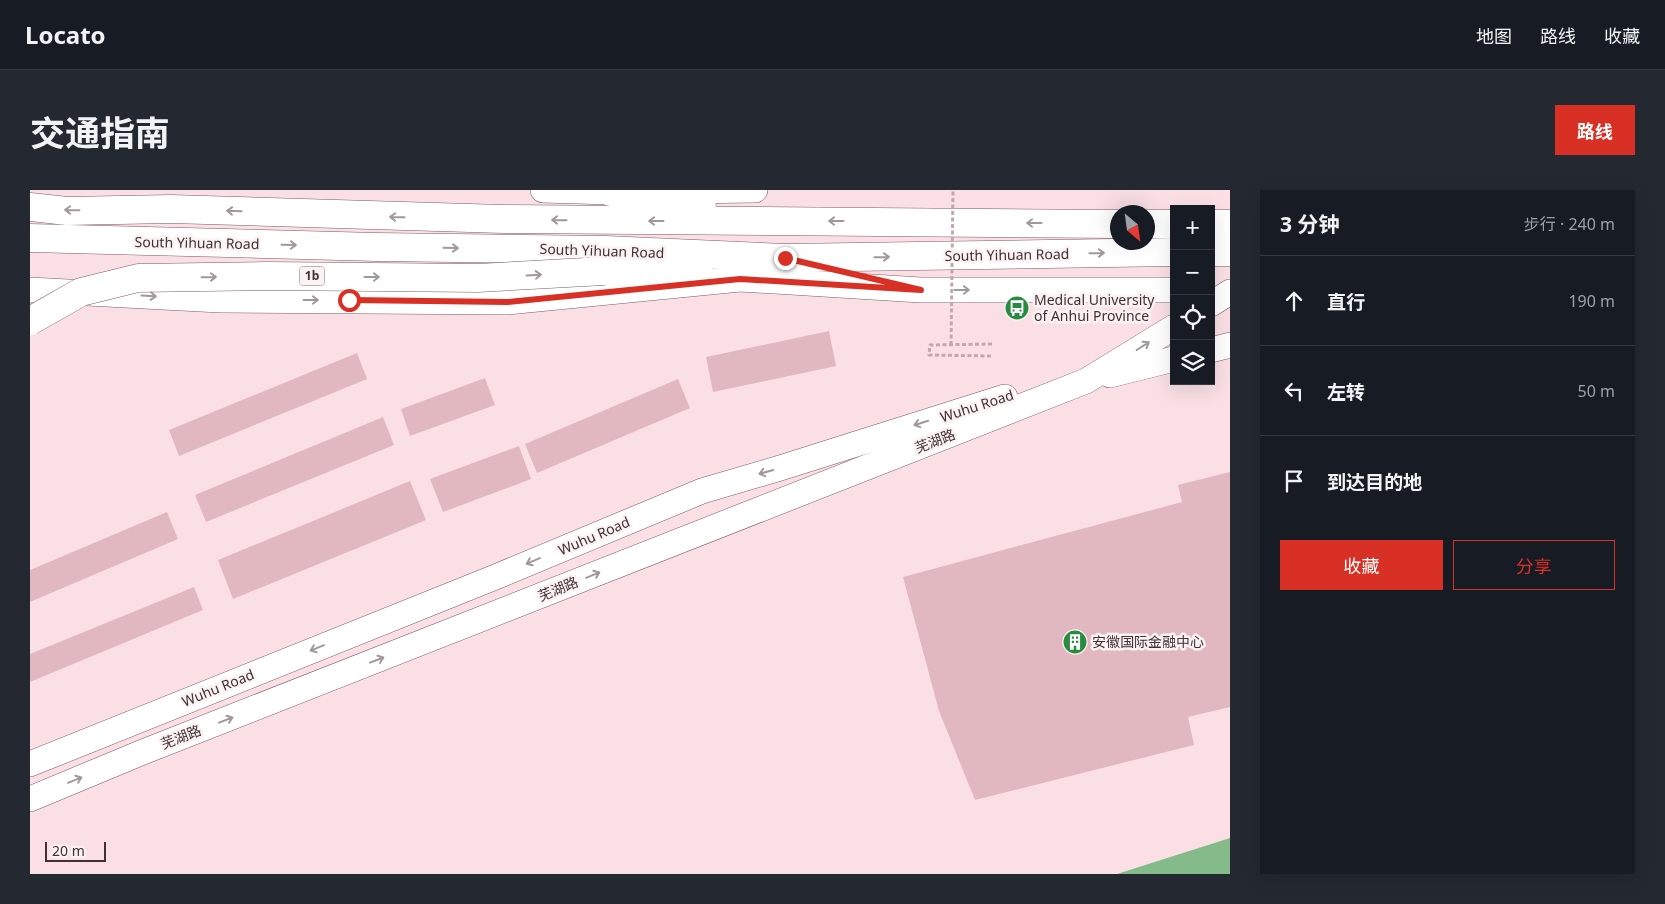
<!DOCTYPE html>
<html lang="zh">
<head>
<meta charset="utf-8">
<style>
  body { margin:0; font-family:"Noto Sans","Noto Sans SC",sans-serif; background:#242831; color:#f1f3f6 }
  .controls { position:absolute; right:15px; top:15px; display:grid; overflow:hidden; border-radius:0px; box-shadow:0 5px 20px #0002 }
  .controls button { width:45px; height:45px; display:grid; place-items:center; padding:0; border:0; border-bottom:1px solid #363941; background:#171b24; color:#f1f3f6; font:25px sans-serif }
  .compass { position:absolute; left:1080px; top:15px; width:45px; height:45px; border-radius:50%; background:#171b24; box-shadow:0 5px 20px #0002; rotate:151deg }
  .scale { position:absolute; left:15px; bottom:12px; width:61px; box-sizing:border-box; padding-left:5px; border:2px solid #413034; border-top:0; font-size:14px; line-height:18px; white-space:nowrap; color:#413034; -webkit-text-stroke:4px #fbf2f4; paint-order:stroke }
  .stop { position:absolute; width:15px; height:15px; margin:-11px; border:4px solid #d93025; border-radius:50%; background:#fff }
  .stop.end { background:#d93025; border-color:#fff; box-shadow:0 1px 5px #0008 }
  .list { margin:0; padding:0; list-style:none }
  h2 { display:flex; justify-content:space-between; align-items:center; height:65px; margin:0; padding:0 20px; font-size:21px }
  h2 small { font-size:16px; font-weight:400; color:#9ea1a6 }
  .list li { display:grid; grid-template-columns:32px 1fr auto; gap:15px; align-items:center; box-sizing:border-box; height:90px; padding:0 20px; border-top:1px solid #363941 }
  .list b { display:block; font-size:19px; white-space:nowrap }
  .list em { font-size:16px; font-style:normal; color:#9ea1a6 }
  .actions { display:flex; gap:10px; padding:15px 20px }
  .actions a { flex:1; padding:11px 0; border:1px solid #d93025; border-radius:0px; text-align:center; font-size:18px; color:#d93025 }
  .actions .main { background:#d93025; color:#fff }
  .icon { flex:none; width:28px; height:28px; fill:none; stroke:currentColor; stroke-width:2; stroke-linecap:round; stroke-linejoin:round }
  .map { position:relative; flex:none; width:1200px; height:684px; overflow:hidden; border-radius:0px }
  header { display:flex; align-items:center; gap:30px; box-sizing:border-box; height:70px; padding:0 25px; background:#171b24; border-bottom:1px solid #363941 }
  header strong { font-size:24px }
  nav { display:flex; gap:28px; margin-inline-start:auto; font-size:18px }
  .intro { display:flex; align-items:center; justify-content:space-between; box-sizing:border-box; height:120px; padding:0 30px }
  h1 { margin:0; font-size:35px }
  .button { padding:12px 22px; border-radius:0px; background:#d93025; color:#fff; font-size:18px; font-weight:700 }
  main { display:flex; gap:30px; padding:0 30px }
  aside { flex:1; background:#171b24; border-radius:0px; box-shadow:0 5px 20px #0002 }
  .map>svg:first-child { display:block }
</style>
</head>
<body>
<header>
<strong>Locato</strong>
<nav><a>地图</a><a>路线</a><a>收藏</a></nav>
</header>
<div class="intro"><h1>交通指南</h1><a class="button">路线</a></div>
<main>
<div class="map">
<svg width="1200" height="684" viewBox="0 0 1200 684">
  <rect width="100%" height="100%" fill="#fae0e5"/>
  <!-- water -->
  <path fill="#85bb8b" d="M1200,648V684H1087Z"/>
  <!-- building -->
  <g fill="#e2b8c0">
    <path d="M799,141L806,176L683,202L676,167Z"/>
    <path d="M327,163L337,189L149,266L139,240Z"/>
    <path d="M455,188L465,215L380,246L371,219Z"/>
    <path d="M648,189L660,218L507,283L495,254Z"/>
    <path d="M353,227L364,255L176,332L165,305Z"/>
    <path d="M489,256L501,289L413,322L400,289Z"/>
    <path d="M1200,282V517L1158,527L1164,555L945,610L909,521L873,387L1152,312L1148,295Z"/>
    <path d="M380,291L396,330L203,409L188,370Z"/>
    <path d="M137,322L148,349L0,412V380Z"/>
    <path d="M164,397L173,420L0,492V464Z"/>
  </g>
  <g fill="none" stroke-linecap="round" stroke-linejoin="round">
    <defs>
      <g id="major">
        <path d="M513,0L581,2L725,0"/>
        <path d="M574,81L671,74"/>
        <path d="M0,100L190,110L477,112L710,89L891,100H1144"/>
        <path d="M1181,114L1200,102"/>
        <path d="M1181,160L1200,155"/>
        <path d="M1080,185L1144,169"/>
        <path d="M0,574L463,388L672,301L747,279L975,207"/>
        <path d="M0,609L113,562L1056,191L1144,137"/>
      </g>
      <g id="highway">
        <path d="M581,2L672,17"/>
        <path d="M0,17L37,21L141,19L473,29L1088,34"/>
        <path d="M1118,34H1144"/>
        <path d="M1181,34H1200"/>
        <path d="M0,48L347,57L576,60L755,68L1144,62"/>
        <path d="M1181,62H1200"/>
      </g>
    </defs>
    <!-- major casing -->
    <use href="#major" stroke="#7e5961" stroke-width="26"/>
    <!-- highway casing -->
    <use href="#highway" stroke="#7e5961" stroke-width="29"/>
    <!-- path -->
    <path stroke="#c0a9ae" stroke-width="3" stroke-dasharray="4 2.5" stroke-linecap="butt" d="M962,154L900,155L899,165L962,166"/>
    <!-- major -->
    <use href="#major" stroke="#fff" stroke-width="25"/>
    <!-- highway -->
    <use href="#highway" stroke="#fff" stroke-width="28"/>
    <defs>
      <path id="highway-bridge" d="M0,131L51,102L108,88L238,86L448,88L574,81"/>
    </defs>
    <!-- highway-bridge casing -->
    <use href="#highway-bridge" stroke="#7e5961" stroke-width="29" stroke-linecap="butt"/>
    <!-- path-bridge -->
    <path stroke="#c0a9ae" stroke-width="3" stroke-dasharray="4 2.5" stroke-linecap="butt" d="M921,155L923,0"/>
    <!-- highway-bridge -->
    <use href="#highway-bridge" stroke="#fff" stroke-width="28"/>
  </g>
  <!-- one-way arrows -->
  <defs><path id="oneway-shaft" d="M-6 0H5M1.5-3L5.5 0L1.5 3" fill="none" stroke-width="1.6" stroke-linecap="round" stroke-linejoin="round" transform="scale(1.25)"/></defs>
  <g stroke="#a0989a">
    <use href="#oneway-shaft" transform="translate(42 20) rotate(-179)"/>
    <use href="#oneway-shaft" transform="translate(204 21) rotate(-178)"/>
    <use href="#oneway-shaft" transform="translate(367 27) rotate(-179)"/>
    <use href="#oneway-shaft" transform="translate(529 30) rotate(-179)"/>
    <use href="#oneway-shaft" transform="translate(626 31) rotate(-180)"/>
    <use href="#oneway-shaft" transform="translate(806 31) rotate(-180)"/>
    <use href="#oneway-shaft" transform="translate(1004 33) rotate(-180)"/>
    <use href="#oneway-shaft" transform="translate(259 55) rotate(1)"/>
    <use href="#oneway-shaft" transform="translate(421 58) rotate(1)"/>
    <use href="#oneway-shaft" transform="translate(1067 63) rotate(-1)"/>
    <use href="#oneway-shaft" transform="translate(852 67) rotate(-1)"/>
    <use href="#oneway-shaft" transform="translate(504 85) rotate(-3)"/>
    <use href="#oneway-shaft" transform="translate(179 87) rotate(-1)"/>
    <use href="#oneway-shaft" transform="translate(342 87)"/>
    <use href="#oneway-shaft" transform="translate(932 100)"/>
    <use href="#oneway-shaft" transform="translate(119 106) rotate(3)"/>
    <use href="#oneway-shaft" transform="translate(281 110)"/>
    <use href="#oneway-shaft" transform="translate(1113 156) rotate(-32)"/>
    <use href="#oneway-shaft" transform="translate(891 233) rotate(162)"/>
    <use href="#oneway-shaft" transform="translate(736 282) rotate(164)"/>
    <use href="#oneway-shaft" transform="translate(503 371) rotate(157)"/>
    <use href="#oneway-shaft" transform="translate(563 385) rotate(-22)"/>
    <use href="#oneway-shaft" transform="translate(287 458) rotate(158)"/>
    <use href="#oneway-shaft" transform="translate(347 470) rotate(-21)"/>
    <use href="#oneway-shaft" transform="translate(196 530) rotate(-21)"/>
    <use href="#oneway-shaft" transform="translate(45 590) rotate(-22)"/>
  </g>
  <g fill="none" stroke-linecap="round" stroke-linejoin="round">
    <!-- route -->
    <path stroke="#d93025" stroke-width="6" d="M319,110L477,112L710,89L891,100L755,68"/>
  </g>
  <!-- icons -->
  <defs>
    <symbol id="bus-disc" viewBox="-11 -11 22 22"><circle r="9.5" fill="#298b3f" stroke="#fbf2f4"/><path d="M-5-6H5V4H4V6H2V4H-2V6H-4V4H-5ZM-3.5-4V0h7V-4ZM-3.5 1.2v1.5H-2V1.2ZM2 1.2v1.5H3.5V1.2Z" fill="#fff"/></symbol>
    <symbol id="building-disc" viewBox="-11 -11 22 22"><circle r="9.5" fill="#298b3f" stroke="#fbf2f4"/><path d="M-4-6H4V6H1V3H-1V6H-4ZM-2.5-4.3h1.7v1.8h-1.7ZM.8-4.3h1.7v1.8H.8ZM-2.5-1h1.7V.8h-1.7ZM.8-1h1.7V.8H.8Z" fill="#fff"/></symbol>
  </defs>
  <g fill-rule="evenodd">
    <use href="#bus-disc" x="973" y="104" width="28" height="28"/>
    <use href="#building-disc" x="1031" y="438" width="28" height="28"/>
  </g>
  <g text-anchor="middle" stroke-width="5" stroke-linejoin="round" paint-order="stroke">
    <!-- shield labels -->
    <rect fill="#fbf2f4" stroke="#796a6e" stroke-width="1" x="269.5" y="76.5" width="25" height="19" rx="4"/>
    <g font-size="12" font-weight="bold" fill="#413034">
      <text x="282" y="90">1b</text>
    </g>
    <!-- street labels -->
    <g font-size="14" fill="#413034" stroke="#fbf2f4">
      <text transform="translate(167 53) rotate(1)" y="5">South Yihuan Road</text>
      <text transform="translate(572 61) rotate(2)" y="5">South Yihuan Road</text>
      <text transform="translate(977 65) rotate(-1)" y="5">South Yihuan Road</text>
      <text transform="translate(947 216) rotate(-18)" y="5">Wuhu Road</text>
      <text transform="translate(905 251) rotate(-21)" y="5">芜湖路</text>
      <text transform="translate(564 346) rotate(-23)" y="5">Wuhu Road</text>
      <text transform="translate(528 399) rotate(-22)" y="5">芜湖路</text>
      <text transform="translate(188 498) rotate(-22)" y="5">Wuhu Road</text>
      <text transform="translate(151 547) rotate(-21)" y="5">芜湖路</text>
    </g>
    <!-- poi labels -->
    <g font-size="14" fill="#413034" stroke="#fbf2f4" text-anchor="start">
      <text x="1004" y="115">Medical University<tspan x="1004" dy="16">of Anhui Province</tspan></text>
      <text x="1062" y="457">安徽国际金融中心</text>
    </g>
  </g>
</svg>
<div class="controls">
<button>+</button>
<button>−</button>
<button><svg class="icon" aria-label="locate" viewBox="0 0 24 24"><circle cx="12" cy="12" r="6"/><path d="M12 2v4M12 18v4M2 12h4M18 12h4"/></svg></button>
<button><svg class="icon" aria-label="layers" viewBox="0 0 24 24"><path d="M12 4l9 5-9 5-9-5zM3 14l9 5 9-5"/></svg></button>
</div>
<svg class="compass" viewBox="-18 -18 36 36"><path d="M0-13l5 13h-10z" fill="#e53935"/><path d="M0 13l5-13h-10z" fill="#9ea1a6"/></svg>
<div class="scale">20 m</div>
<div class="stop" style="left:319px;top:110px"></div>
<div class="stop end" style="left:755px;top:68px"></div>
</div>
<aside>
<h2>3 分钟<small>步行 · 240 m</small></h2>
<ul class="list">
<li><svg class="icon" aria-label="ahead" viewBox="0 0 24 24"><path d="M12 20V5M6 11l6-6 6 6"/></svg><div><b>直行</b></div><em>190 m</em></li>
<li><svg class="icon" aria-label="left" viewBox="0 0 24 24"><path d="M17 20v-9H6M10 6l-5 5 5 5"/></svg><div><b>左转</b></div><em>50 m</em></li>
<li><svg class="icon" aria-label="arrive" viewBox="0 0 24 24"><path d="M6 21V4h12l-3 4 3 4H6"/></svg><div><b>到达目的地</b></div></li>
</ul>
<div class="actions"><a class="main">收藏</a><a>分享</a></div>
</aside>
</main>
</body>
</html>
